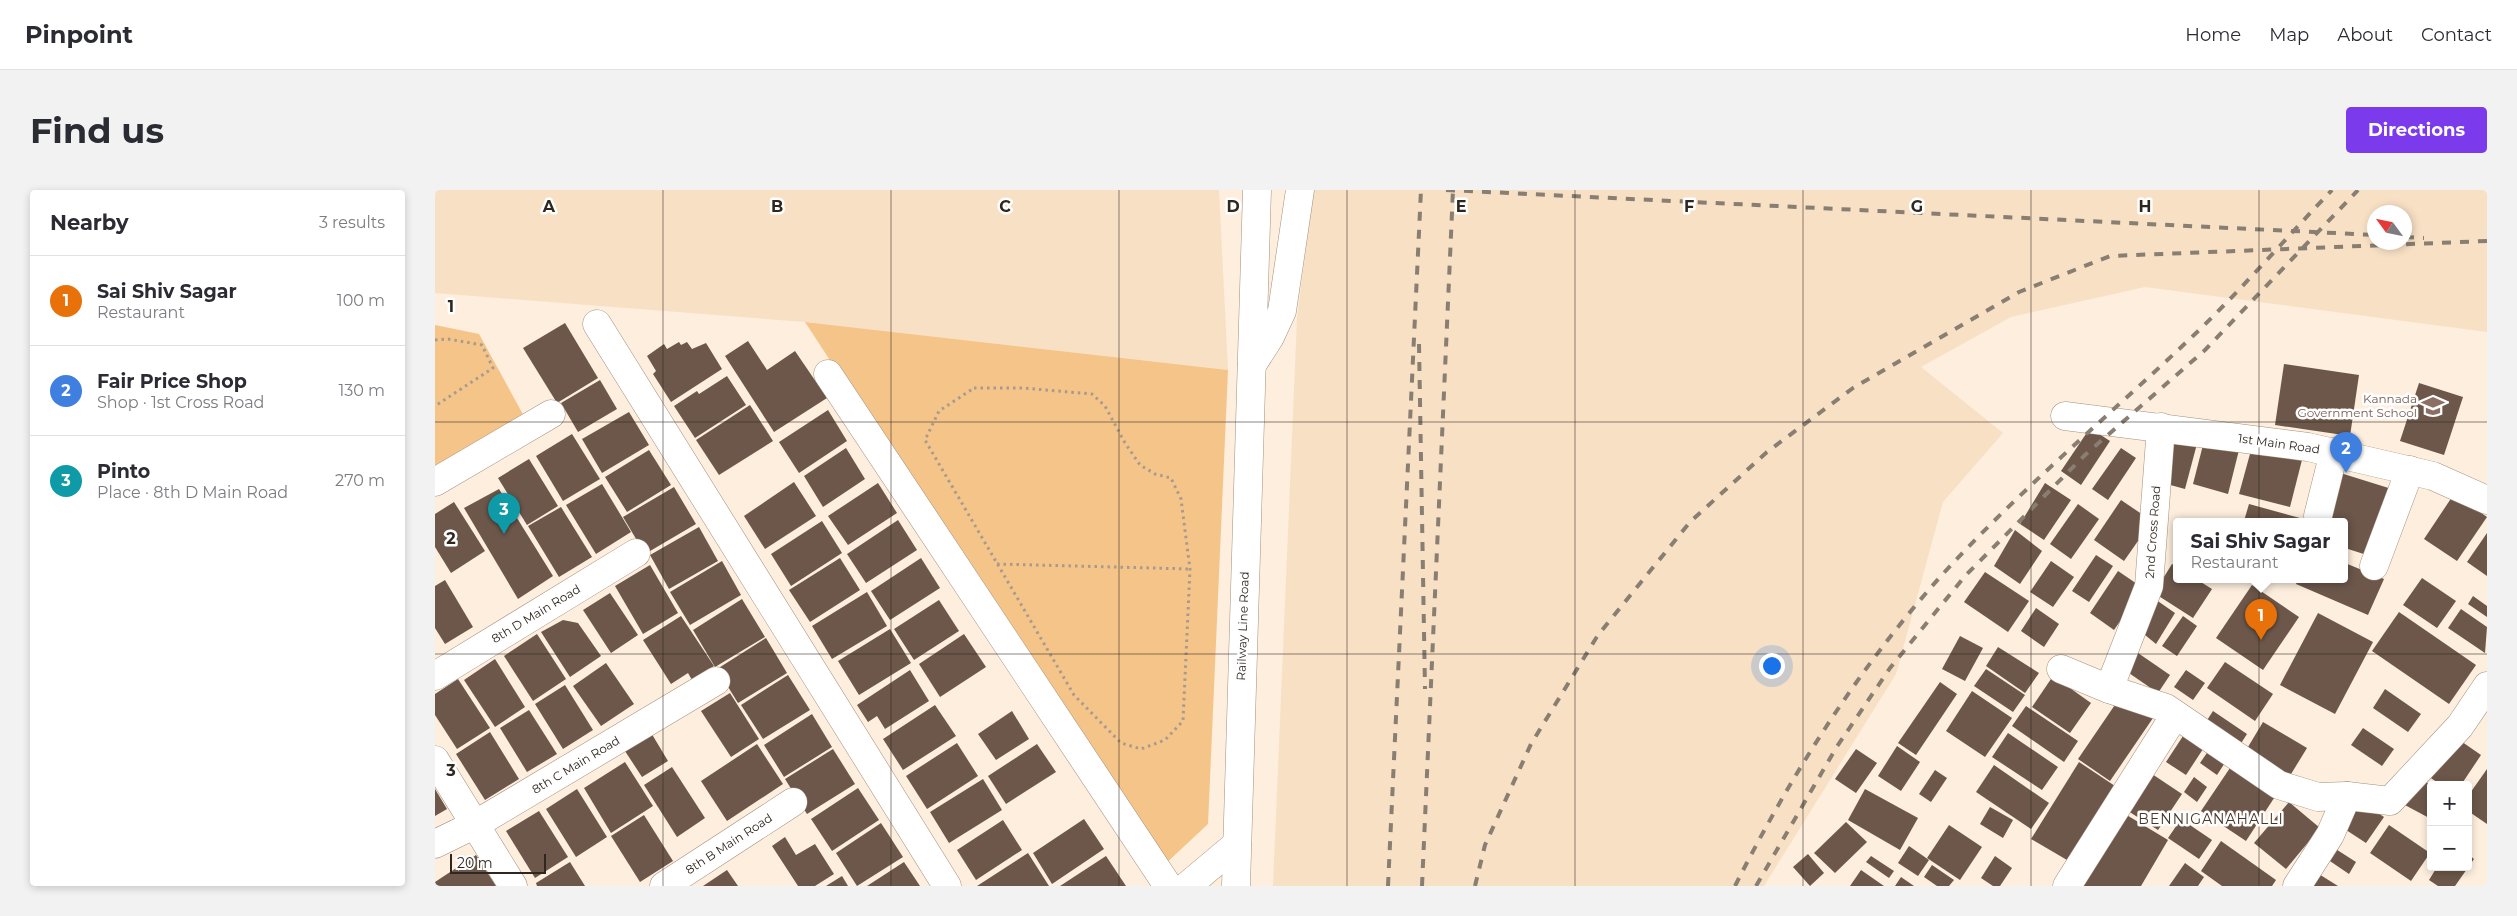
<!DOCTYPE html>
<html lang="en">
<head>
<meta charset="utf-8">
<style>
  body { margin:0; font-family:Montserrat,sans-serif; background:#f2f2f3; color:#2b2b33 }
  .controls { position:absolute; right:15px; bottom:15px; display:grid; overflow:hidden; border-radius:5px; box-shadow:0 2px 8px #0003 }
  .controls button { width:45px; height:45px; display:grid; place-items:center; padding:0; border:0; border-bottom:1px solid #e1e1e2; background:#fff; color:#2b2b33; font:25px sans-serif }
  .compass { position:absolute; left:1932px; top:15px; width:45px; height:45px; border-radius:50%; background:#fff; box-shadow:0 2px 8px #0003; rotate:303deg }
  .scale { position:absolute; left:15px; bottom:12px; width:96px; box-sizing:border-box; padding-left:5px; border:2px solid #2e271f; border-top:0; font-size:14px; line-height:18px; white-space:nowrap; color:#2e271f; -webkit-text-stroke:4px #fefefe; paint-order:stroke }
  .you { position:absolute; left:1336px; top:475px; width:18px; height:18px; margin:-12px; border:4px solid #fff; border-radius:50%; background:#1a73e8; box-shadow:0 0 0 8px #1a73e833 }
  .badge { display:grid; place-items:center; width:32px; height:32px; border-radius:50%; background:#7c3aed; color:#fff; font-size:16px; font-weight:700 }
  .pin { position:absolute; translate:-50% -41px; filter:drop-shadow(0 1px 2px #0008) }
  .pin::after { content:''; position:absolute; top:26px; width:18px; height:15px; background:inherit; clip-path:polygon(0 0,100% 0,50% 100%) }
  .popup { position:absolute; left:1738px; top:328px; width:175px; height:65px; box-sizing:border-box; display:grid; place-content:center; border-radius:5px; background:#fff; filter:drop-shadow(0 1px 4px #0005); font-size:16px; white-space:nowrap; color:#7c7c81 }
  .popup b { font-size:19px; color:#2b2b33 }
  .popup::after { content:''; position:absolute; left:50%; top:100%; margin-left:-10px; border:10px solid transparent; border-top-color:#fff }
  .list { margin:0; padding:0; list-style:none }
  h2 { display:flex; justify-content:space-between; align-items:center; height:65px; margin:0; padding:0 20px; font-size:21px }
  h2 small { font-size:16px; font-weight:400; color:#7c7c81 }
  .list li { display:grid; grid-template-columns:32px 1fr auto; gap:15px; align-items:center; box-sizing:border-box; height:90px; padding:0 20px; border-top:1px solid #e1e1e2 }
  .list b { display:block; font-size:19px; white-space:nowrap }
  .list p { margin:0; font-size:16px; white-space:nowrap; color:#7c7c81 }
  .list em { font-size:16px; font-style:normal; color:#7c7c81 }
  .map { position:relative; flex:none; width:2052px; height:696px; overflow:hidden; border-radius:5px }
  header { display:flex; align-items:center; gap:30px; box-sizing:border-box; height:70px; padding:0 25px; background:#fff; border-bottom:1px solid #e1e1e2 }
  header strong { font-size:24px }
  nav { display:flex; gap:28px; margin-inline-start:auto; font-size:18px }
  .intro { display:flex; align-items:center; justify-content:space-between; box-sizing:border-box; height:120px; padding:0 30px }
  h1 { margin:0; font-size:35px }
  .button { padding:12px 22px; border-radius:5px; background:#7c3aed; color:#fff; font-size:18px; font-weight:700 }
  main { display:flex; gap:30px; padding:0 30px }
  aside { flex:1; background:#fff; border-radius:5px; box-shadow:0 2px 8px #0003 }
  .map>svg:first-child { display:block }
</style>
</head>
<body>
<header>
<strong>Pinpoint</strong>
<nav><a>Home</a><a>Map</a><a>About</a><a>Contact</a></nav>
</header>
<div class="intro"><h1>Find us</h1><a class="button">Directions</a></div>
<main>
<aside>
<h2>Nearby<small>3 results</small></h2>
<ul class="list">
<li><span class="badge" style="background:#e8710a">1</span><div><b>Sai Shiv Sagar</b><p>Restaurant</p></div><em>100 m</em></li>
<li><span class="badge" style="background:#3f7fe0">2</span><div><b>Fair Price Shop</b><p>Shop · 1st Cross Road</p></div><em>130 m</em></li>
<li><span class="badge" style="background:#0f9aa8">3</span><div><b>Pinto</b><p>Place · 8th D Main Road</p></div><em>270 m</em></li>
</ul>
</aside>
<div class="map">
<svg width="2052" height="696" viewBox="0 0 2052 696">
  <rect width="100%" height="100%" fill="#fdeedd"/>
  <!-- built -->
  <g fill="#f8e0c5" fill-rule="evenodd">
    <path d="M0,0H784L793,180L370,132L0,103Z"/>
    <path d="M878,0H2052V142L1710,97L1576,127L1486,177L1568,243L1508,312L1461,484L1329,696H838L862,129ZM1940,22H1970V52H1940Z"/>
  </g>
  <!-- green -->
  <g fill="#f5c489">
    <path d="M370,132L793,180L773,634L726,678Z"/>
    <path d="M0,135L44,144L90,228L0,283Z"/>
  </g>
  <!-- building -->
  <g fill="#6c574a">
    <path d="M130,133L163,188L122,213L88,158Z"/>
    <path d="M313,151L332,180L360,161L392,208L339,242L290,166Z"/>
    <path d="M244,152L246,155L252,152L257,159L271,153L287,179L236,212L218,184L221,181L212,166L229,154L232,159Z"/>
    <path d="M1849,174L1924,185L1915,246L1840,235Z"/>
    <path d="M292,186L311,215L260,248L239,216L262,201L264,204Z"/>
    <path d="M165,190L182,219L143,242L126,213Z"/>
    <path d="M1984,193L2028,207L2009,265L1965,251Z"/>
    <path d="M315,215L338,251L284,285L261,250Z"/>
    <path d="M393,220L412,251L364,283L344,252Z"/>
    <path d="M194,222L214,255L167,283L147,249Z"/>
    <path d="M1655,238L1675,251L1646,295L1626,281Z"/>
    <path d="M137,244L165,289L128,311L101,266Z"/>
    <path d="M1741,244L1763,250L1750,299L1728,293Z"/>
    <path d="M1769,251L1804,260L1793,304L1758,294Z"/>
    <path d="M1818,253L1868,266L1855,317L1804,304Z"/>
    <path d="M411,258L430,289L388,317L369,286Z"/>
    <path d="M1686,258L1701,268L1673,310L1657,299Z"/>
    <path d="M214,260L236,295L192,322L170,287Z"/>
    <path d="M94,269L123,316L92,335L63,288Z"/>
    <path d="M1899,281L1960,300L1938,367L1910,358V331H1884Z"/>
    <path d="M359,292L381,326L330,359L309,326Z"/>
    <path d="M443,293L462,323L413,355L393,326Z"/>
    <path d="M1610,293L1636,310L1609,350L1585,334Z"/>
    <path d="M167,294L196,342L161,364L131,315Z"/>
    <path d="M239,297L261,334L210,364L188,327Z"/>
    <path d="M64,299L118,386L83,409L29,318Z"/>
    <path d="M2019,304L2052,327L2022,371L1989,349Z"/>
    <path d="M1686,310L1717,331L1689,371L1659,350Z"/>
    <path d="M19,312L50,361L16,383L0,357V324Z"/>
    <path d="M1643,314L1664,329L1636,369L1615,354Z"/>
    <path d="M1814,314L1876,331H1809Z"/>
    <path d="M126,317L157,367L124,387L93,336Z"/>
    <path d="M463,330L482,360L431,393L412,364Z"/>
    <path d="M387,331L407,363L356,396L336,364Z"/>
    <path d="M264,337L283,371L234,399L215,365Z"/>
    <path d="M1580,340L1607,361L1585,394L1559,376Z"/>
    <path d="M2052,343V386L2032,372Z"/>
    <path d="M1661,365L1678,376L1654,412L1637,401Z"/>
    <path d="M405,368L425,400L375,432L354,400Z"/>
    <path d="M486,368L505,398L455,430L436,401Z"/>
    <path d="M287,371L306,405L255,435L235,402Z"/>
    <path d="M1616,371L1639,387L1618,417L1595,402Z"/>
    <path d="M1910,373L1949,389L1933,425L1861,394L1863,389H1910Z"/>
    <path d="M1737,374L1742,377V389H1761L1777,399L1758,428L1719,403Z"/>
    <path d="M215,375L243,423L208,444L180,396Z"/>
    <path d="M1683,381L1708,398L1679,440L1655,423Z"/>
    <path d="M1550,382L1594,411L1573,442L1529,412Z"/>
    <path d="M1987,388L2021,411L2002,438L1968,415Z"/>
    <path d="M10,390L38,437L10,454L0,438V396Z"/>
    <path d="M1817,395L1864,427L1828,480L1781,448Z"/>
    <path d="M432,402L452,436L397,469L377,436Z"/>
    <path d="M175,403L203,445L176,463L148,420Z"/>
    <path d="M2038,406L2052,416V427L2033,414Z"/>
    <path d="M1717,407L1740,423L1721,454L1704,440Z"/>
    <path d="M307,409L330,447L280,477L258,440Z"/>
    <path d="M504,410L524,441L479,470L459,439Z"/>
    <path d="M1601,418L1624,434L1609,457L1586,441Z"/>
    <path d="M2026,419L2052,437L2050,463L2013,438Z"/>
    <path d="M1964,422L2041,475L2014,514L1937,461Z"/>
    <path d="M1883,423L1938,452L1900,524L1845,495Z"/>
    <path d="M246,426L279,476L257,490L253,483L236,494L208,450Z"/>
    <path d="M1748,426L1762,436L1742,466L1727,456Z"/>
    <path d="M128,430L143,433L166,466L135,487L106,442Z"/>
    <path d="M455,439L476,473L424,505L403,471Z"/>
    <path d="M102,444L131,489L98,511L69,466Z"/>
    <path d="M529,444L551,477L505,507L484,474Z"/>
    <path d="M1525,446L1548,458L1530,491L1507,479Z"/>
    <path d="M331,448L352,483L303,513L282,479Z"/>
    <path d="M1563,457L1604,483L1590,503L1551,476Z"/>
    <path d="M1703,463L1735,485L1723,503L1691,481Z"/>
    <path d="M60,469L90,517L60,537L29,490Z"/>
    <path d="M1790,472L1838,504L1820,531L1772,498Z"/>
    <path d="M171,473L199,514L166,536L138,496Z"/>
    <path d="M1551,479L1590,505L1578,522L1539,496Z"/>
    <path d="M475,480L494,511L450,539L442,526L433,532L422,515Z"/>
    <path d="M1751,480L1770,493L1758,510L1739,497Z"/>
    <path d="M353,485L375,520L328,549L306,515Z"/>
    <path d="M1618,486L1656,513L1635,543L1597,517Z"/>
    <path d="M23,489L55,538L22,559L0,525V504Z"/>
    <path d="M1505,492L1522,504L1481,565L1463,553Z"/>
    <path d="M130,495L158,540L128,559L100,514Z"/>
    <path d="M1950,499L1986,524L1973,542L1938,518Z"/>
    <path d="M1537,501L1577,528L1550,567L1511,541Z"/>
    <path d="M295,503L324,549L296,567L266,521Z"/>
    <path d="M1686,506L1718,528L1675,591L1643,569Z"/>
    <path d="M500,515L521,546L468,580L448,549Z"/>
    <path d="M1591,516L1643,551L1629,572L1577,536Z"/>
    <path d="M94,520L122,564L92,582L65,538Z"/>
    <path d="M577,521L594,549L561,570L543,544Z"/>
    <path d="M1778,521L1812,544L1801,561L1767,538Z"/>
    <path d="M377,524L397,557L349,587L329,555Z"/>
    <path d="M1828,532L1872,558L1853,589L1810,562Z"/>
    <path d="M1928,538L1959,559L1947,576L1916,555Z"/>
    <path d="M215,541L233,571L207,587L188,558Z"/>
    <path d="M55,542L84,589L50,610L21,564Z"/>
    <path d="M1573,543L1623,577L1607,600L1557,567Z"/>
    <path d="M1750,543L1770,556L1751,585L1731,572Z"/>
    <path d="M2020,547L2046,565L2026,595H2006L1993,586Z"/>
    <path d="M522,553L543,586L492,619L471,586Z"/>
    <path d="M322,554L348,594L292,631L266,591Z"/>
    <path d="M602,554L621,582L571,614L553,586Z"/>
    <path d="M1778,554L1795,565L1782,585L1765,573Z"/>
    <path d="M1462,556L1485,572L1466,601L1443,586Z"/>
    <path d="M398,559L420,594L372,624L350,589Z"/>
    <path d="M1421,559L1442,573L1421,603L1400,589Z"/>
    <path d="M190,572L218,616L176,643L149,598Z"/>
    <path d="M1644,572L1680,596L1632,670L1596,649Z"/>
    <path d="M1799,572L1843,602L1811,651L1766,621Z"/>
    <path d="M1559,575L1614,613L1596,639L1541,602Z"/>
    <path d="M237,577L270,628L242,647L209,595Z"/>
    <path d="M2052,579V634L2033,621V606Z"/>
    <path d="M1500,580L1512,588L1496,612L1484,604Z"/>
    <path d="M1717,584L1747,604L1723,640L1693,621Z"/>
    <path d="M1759,587L1772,597L1762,612L1749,602Z"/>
    <path d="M1985,588L1996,595V629L1968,614Z"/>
    <path d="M548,589L567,620L514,653L495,622Z"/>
    <path d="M423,598L444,630L397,661L376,629Z"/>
    <path d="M0,599L12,619L0,626Z"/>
    <path d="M142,599L172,647L141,667L111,619Z"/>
    <path d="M1430,599L1483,628L1465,660L1413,630Z"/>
    <path d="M1919,607L1949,627L1931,653L1902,634Z"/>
    <path d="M1854,612L1885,638L1851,679L1819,653Z"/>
    <path d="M1555,617L1578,630L1568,648L1545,634Z"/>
    <path d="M104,621L133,667L100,688L71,641Z"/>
    <path d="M1690,624L1733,650L1706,696H1647Z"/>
    <path d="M209,625L238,671L205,692L176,646Z"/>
    <path d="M649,629L669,659L617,694L598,663Z"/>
    <path d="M1746,629L1777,650L1764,669L1733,648Z"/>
    <path d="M568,630L587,660L541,690L522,660Z"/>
    <path d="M1411,632L1432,652L1400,683L1379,663Z"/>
    <path d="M446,633L468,667L422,696L401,663Z"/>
    <path d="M1514,635L1547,657L1525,690L1492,668Z"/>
    <path d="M1954,635L1995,663L1976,691L1935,663Z"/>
    <path d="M350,647L361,665L380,654L399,684L380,696H363L337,656Z"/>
    <path d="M1786,651L1841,690L1837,696H1787L1766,681Z"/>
    <path d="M1474,656L1494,670L1483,686L1463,673Z"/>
    <path d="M1896,656L1921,672L1914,684L1889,667Z"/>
    <path d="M593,663L614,696H542Z"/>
    <path d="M1373,664L1389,683L1375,696L1358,677Z"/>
    <path d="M2033,664L2039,669L2020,696H2003L1994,690L2002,677H2033Z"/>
    <path d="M41,665L61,696H0V692Z"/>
    <path d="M671,666L691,696H625Z"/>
    <path d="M1436,666L1459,681L1454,688L1431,672Z"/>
    <path d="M1560,666L1577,678L1565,696H1558L1546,688Z"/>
    <path d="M135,672L150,696H102L101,693Z"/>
    <path d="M469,672L485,696H432Z"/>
    <path d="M1750,673L1769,687L1763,696H1734Z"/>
    <path d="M1497,675L1519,690L1514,696H1502L1489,687Z"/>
    <path d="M292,680L303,696H268Z"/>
    <path d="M1426,680L1449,696H1415Z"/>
    <path d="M1879,681L1903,696H1869Z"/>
    <path d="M407,686L413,696H391Z"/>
    <path d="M1466,687L1479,696H1460Z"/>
  </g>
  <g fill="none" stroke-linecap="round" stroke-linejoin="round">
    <defs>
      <g id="street">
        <path d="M162,134L512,696"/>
        <path d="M393,184L733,696"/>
        <path d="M1630,226L1873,257L1998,286L2052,310"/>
        <path d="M0,292L116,224"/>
        <path d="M1883,326L1899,262"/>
        <path d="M1939,376L1975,280"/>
        <path d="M1626,479L1674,499L1731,518L1844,595L1883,607L1912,606L1955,611L2025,536L2052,496"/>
        <path d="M0,486L201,363"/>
        <path d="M1674,499L1714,396L1726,237"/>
        <path d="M0,570L78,696"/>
        <path d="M0,654L41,634L281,491"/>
        <path d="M229,696L358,612"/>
        <path d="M1632,696L1740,525"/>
        <path d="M1862,696L1895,645L1912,606"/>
      </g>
      <g id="secondary">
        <path d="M817,175L835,147L847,121L865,0"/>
        <path d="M752,696L802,654"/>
        <path d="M801,696L822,0"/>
      </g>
    </defs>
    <!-- street casing -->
    <use href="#street" stroke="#a2917e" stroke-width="29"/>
    <!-- secondary casing -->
    <use href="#secondary" stroke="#a2917e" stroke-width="29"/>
    <!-- path -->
    <g stroke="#a69b8d" stroke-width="3" stroke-dasharray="2.5 4" stroke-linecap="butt">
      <path d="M0,150L13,149L47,155L58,178L0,216"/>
      <path d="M539,198H588L657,204L670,216L690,253L705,275L720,284L736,288L746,309L755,379L748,531L730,550L706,559L686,553L639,505L490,250L504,221Z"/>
      <path d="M562,374L755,379"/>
    </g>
    <!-- street -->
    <use href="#street" stroke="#fff" stroke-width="28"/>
    <!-- secondary -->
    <use href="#secondary" stroke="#fff" stroke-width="28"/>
    <!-- rail -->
    <g stroke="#887e72" stroke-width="4" stroke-dasharray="9 9" stroke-linecap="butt">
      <path d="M1011,0L1940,45"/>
      <path d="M1970,47L1989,48"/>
      <path d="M984,154L990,499"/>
      <path d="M953,696L986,0"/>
      <path d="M987,696L1018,0"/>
      <path d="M1040,696L1050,655L1096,554L1163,445L1255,332L1332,262L1418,198L1584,102L1675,66L2052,51"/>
      <path d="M1300,696C1358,581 1429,469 1517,374C1593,293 1679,221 1759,145C1807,99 1851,48 1897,0"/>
      <path d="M1321,696L1401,558L1455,478L1530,386L1650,265L1770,160L1923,0"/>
    </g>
  </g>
  <!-- grid -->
  <path fill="none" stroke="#2e271f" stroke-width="1" stroke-opacity="0.55" d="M228,0V696M456,0V696M684,0V696M912,0V696M1140,0V696M1368,0V696M1596,0V696M1824,0V696M0,232H2052M0,464H2052"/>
  <!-- icons -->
  <defs>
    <symbol id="school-bare" viewBox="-9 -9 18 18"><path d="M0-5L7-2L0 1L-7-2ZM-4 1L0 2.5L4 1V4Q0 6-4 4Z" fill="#8d6e63" stroke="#fefefe" stroke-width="2.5" paint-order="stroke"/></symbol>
  </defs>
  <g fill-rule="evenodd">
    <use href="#school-bare" x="1982" y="200" width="32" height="32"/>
  </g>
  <g text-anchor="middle" stroke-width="5" stroke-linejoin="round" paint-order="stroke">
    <!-- education labels -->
    <g font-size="12" fill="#785e54" stroke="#fefefe" text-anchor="end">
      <text x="1982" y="213">Kannada<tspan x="1982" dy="14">Government School</tspan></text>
    </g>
    <!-- street labels -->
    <g font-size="12" fill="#2e271f" stroke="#fefefe">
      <text transform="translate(1844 254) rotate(8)" y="4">1st Main Road</text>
      <text transform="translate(1718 342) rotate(-86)" y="4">2nd Cross Road</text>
      <text transform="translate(101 424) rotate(-31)" y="4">8th D Main Road</text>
      <text transform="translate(808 436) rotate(-88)" y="4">Railway Line Road</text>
      <text transform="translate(141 575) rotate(-31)" y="4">8th C Main Road</text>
      <text transform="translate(294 654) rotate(-33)" y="4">8th B Main Road</text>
    </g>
    <!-- neighbourhood labels -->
    <g font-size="14" letter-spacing="1" fill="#463726" stroke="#fefefe">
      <text x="1776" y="634">BENNIGANAHALLI</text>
    </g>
  </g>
  <g font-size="16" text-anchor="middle" font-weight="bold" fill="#2e271f" stroke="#fefefe" stroke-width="5" stroke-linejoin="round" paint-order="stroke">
    <text x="114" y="22">A</text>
    <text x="342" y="22">B</text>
    <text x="570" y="22">C</text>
    <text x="798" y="22">D</text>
    <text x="1026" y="22">E</text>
    <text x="1254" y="22">F</text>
    <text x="1482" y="22">G</text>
    <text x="1710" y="22">H</text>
    <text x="16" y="122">1</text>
    <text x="16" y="354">2</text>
    <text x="16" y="586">3</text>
  </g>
</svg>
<div class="controls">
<button>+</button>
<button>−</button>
</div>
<svg class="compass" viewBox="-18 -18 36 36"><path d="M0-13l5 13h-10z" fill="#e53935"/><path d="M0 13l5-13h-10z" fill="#7c7c81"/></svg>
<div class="scale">20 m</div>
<div class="you"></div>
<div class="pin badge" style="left:1826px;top:450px;background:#e8710a">1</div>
<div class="popup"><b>Sai Shiv Sagar</b>Restaurant</div>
<div class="pin badge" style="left:1911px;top:283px;background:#3f7fe0">2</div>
<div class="pin badge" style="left:69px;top:344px;background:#0f9aa8">3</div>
</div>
</main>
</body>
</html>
